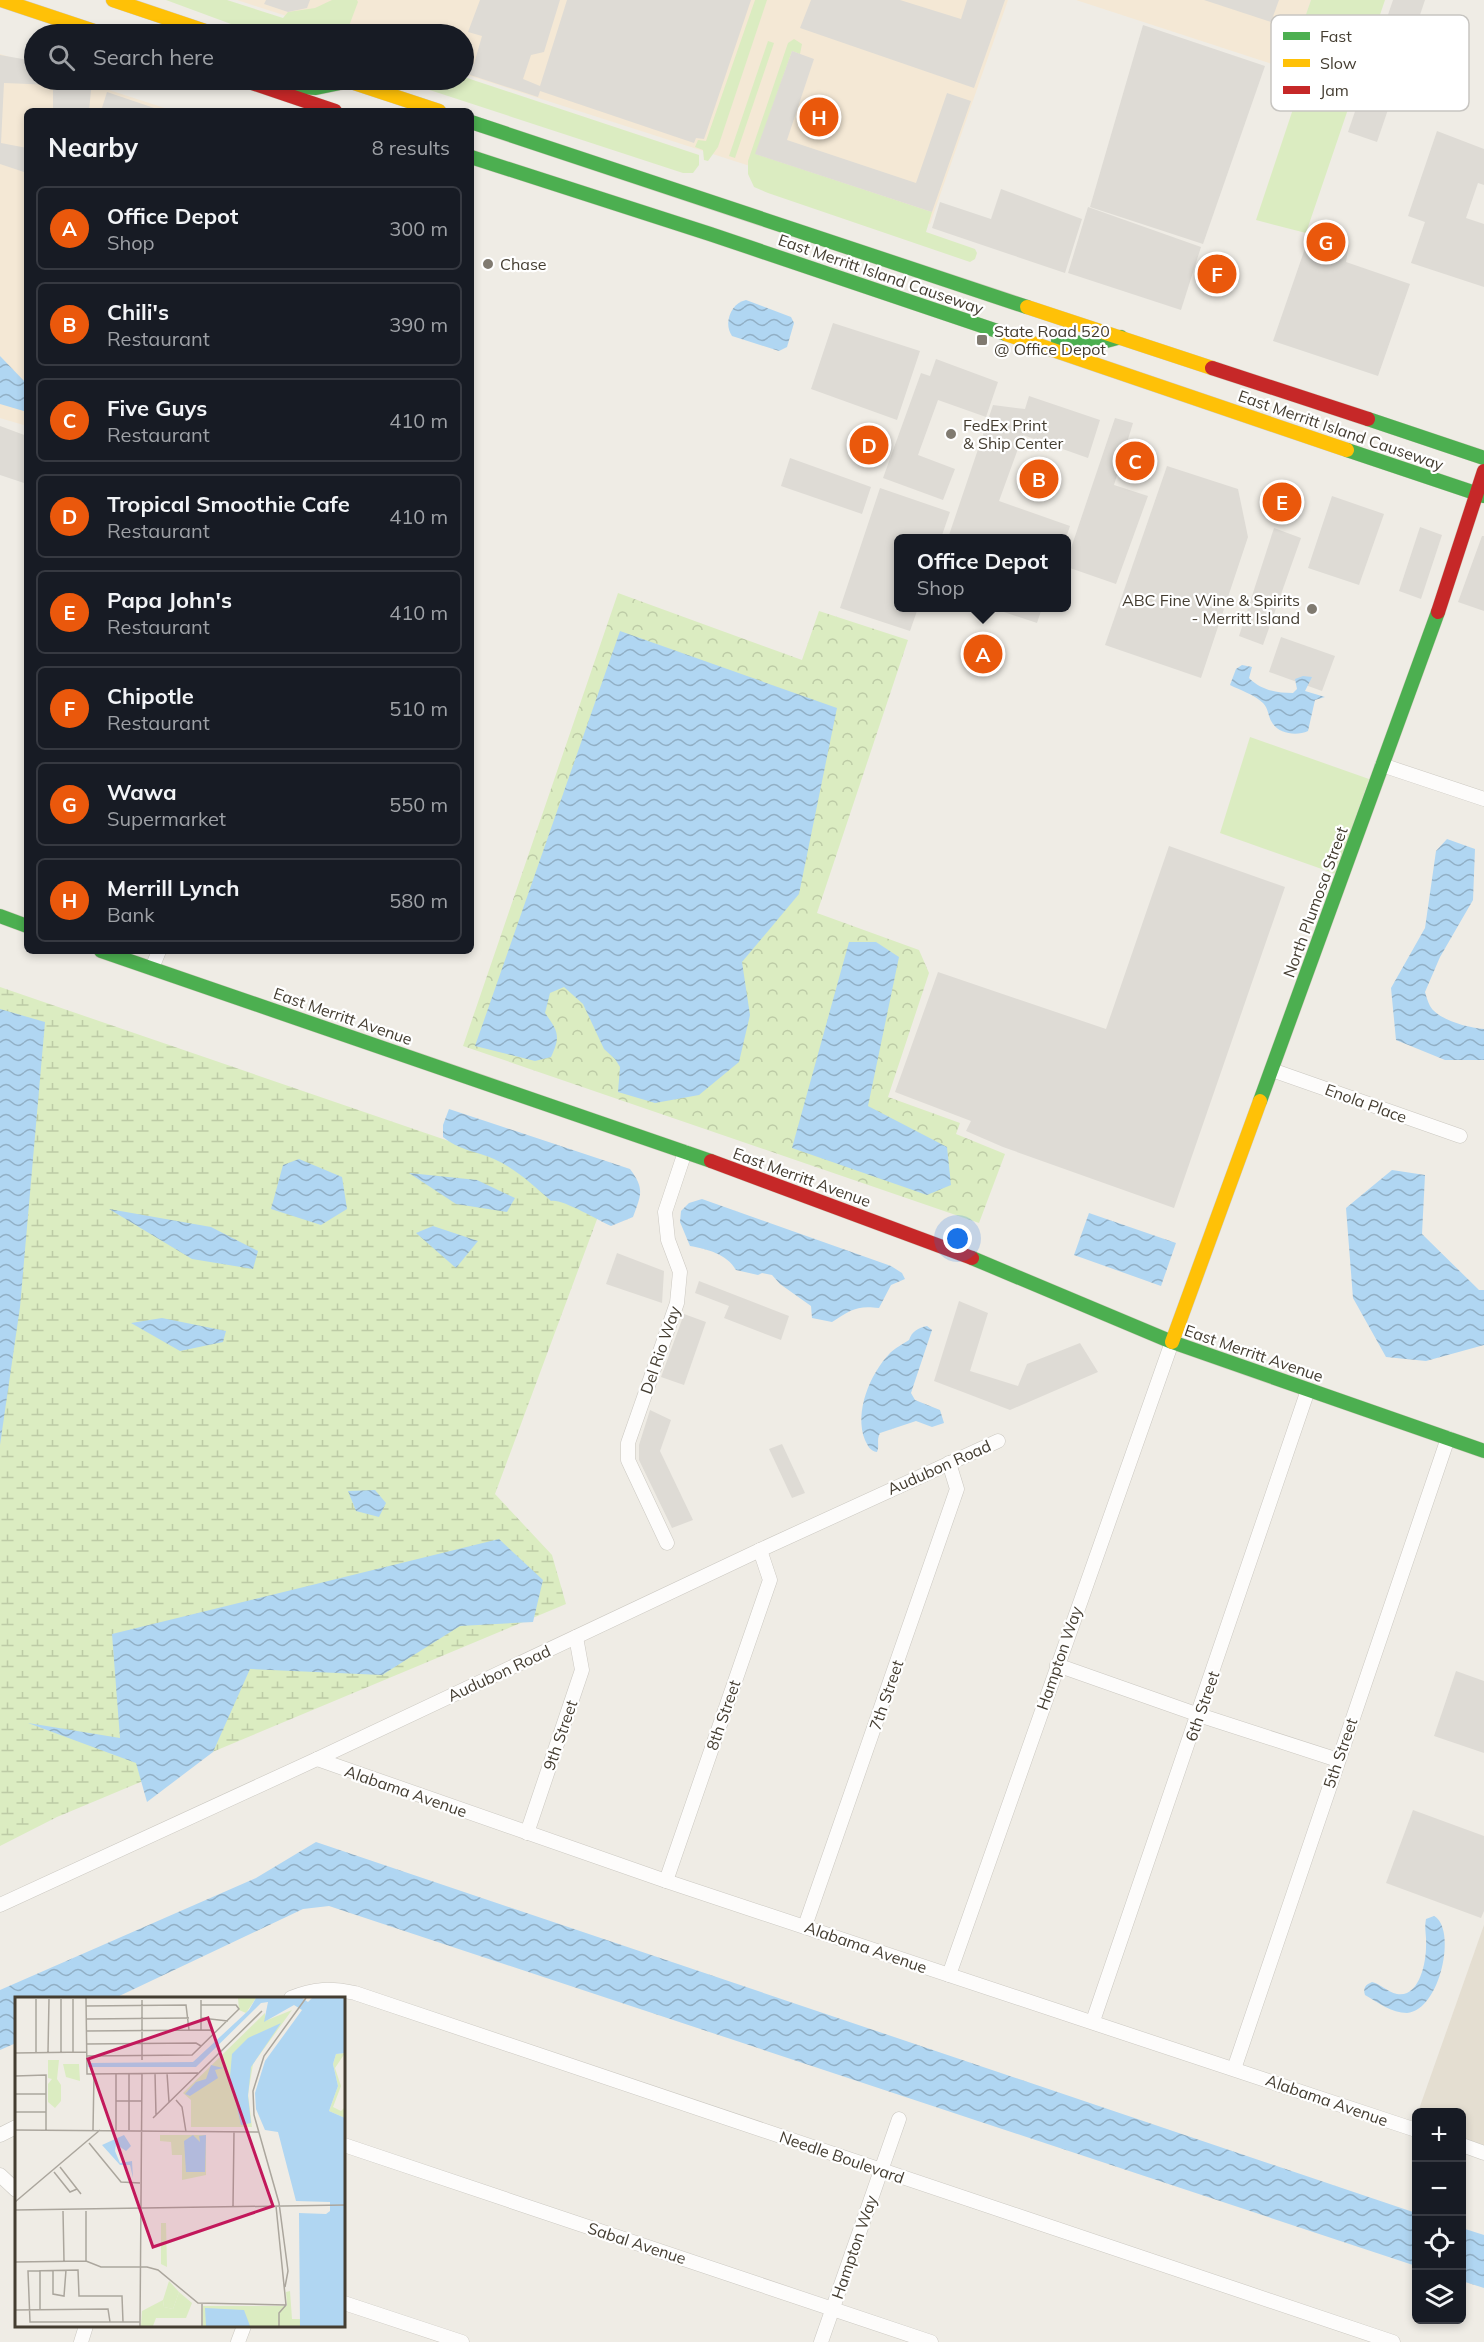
<!DOCTYPE html>
<html lang="en">
<head>
<meta charset="utf-8">
<style>
  body { margin:0; font-family:Mulish,sans-serif; background:#20242c; color:#f1f3f6 }
  .controls { position:absolute; right:18px; bottom:18px; display:grid; overflow:hidden; border-radius:9px; box-shadow:0 3px 9px #0003 }
  .controls button { width:54px; height:54px; display:grid; place-items:center; padding:0; border:0; border-bottom:2px solid #363941; background:#171b24; color:#f1f3f6; font:30px sans-serif }
  .you { position:absolute; left:958px; top:1239px; width:21px; height:21px; margin:-15px; border:4px solid #fff; border-radius:50%; background:#1a73e8; box-shadow:0 0 0 9px #1a73e833 }
  .badge { display:grid; place-items:center; width:39px; height:39px; border-radius:50%; background:#ea580c; color:#fff; font-size:20px; font-weight:700 }
  .pin { position:absolute; translate:-50% -50%; border:3px solid #fff; box-shadow:0 2px 6px #0006 }
  .popup { position:absolute; left:894px; top:534px; width:177px; height:78px; box-sizing:border-box; display:grid; place-content:center; border-radius:9px; background:#171b24; filter:drop-shadow(0 2px 4px #0005); font-size:20px; white-space:nowrap; color:#9ea1a6 }
  .popup b { font-size:22px; color:#f1f3f6 }
  .popup::after { content:''; position:absolute; left:50%; top:100%; margin-left:-12px; border:12px solid transparent; border-top-color:#171b24 }
  .list { margin:0; padding:0; list-style:none }
  h2 { display:flex; justify-content:space-between; align-items:center; height:78px; margin:0; padding:0 24px; font-size:26px }
  h2 small { font-size:20px; font-weight:400; color:#9ea1a6 }
  .list li { display:grid; grid-template-columns:39px 1fr auto; gap:18px; align-items:center; box-sizing:border-box; height:84px; margin:0 12px 12px; padding:0 12px; border:2px solid #363941; border-radius:9px }
  .list b { display:block; font-size:22px; white-space:nowrap }
  .list p { margin:0; font-size:20px; white-space:nowrap; color:#9ea1a6 }
  .list em { font-size:20px; font-style:normal; color:#9ea1a6 }
  .icon { flex:none; width:33px; height:33px; fill:none; stroke:currentColor; stroke-width:2; stroke-linecap:round; stroke-linejoin:round }
  .map { position:relative; flex:none; width:1484px; height:2342px; overflow:hidden }
  .search { position:absolute; background:#171b24; box-shadow:0 3px 9px #0003; left:24px; top:24px; width:450px; height:66px; display:flex; align-items:center; gap:15px; box-sizing:border-box; padding:0 21px; border-radius:33px; color:#9ea1a6; font-size:22px }
  .panel { position:absolute; background:#171b24; box-shadow:0 3px 9px #0003; left:24px; top:108px; width:450px; height:846px; border-radius:9px }
  .map>svg:first-child { display:block }
</style>
</head>
<body>
<div class="map">
<svg width="1484" height="2342" viewBox="0 0 1484 2342">
  <defs>
    <pattern id="forest-crowns" width="20" height="18" patternUnits="userSpaceOnUse" patternTransform="scale(1.5)"><rect width="20" height="18" fill="#dbecc1"/><path d="M2 6a3 3 0 1 1 6 0M12 15a3 3 0 1 1 6 0" fill="none" stroke="#bdcba6"/></pattern>
    <pattern id="wetland-marsh" width="20" height="14" patternUnits="userSpaceOnUse" patternTransform="scale(1.5)"><rect width="20" height="14" fill="#dbecc1"/><path d="M1 5h8M5 5V1M11 12h8M15 12V8" fill="none" stroke="#bdcba6"/></pattern>
    <pattern id="water-waves" width="16" height="10" patternUnits="userSpaceOnUse" patternTransform="scale(1.5)"><rect width="16" height="10" fill="#b0d6f2"/><path d="M0 5q4-4 8 0t8 0" fill="none" stroke="#91afc5"/></pattern>
  </defs>
  <rect width="100%" height="100%" fill="#efece5"/>
  <!-- residential -->
  <path fill="#e4ded1" d="M1484,1925V2154L1462,2146V2112H1418Z"/>
  <!-- commercial -->
  <g fill="#f4e8d5">
    <path d="M237,0H1008L930,224L464,74V34H342Z"/>
    <path d="M1076,0H1311L1287,69Z"/>
    <path d="M0,54L34,65V80H78L174,111H27V426L0,418Z"/>
  </g>
  <!-- green -->
  <g fill="#dbecc1">
    <path d="M166,0H227L283,18L288,12L315,8L332,0H357L358,2L346,34H258Z"/>
    <path d="M755,0H767L718,147L708,161L704,160L703,150L695,147L698,140L706,141Z"/>
    <path d="M1311,0H1385L1306,233L1256,220L1299,91L1287,69Z"/>
    <path d="M794,39L802,44L800,54L792,51L756,154L932,212L926,232L975,249L977,253L975,259L970,262L768,193L754,187L748,174V161L788,43Z"/>
    <path d="M768,41L774,43L735,158L729,156Z"/>
    <path d="M464,77L699,155V165L693,173H683L399,80H464Z"/>
    <path d="M1250,737L1369,779L1336,874L1220,833Z"/>
  </g>
  <!-- forest -->
  <path fill="url(#forest-crowns)" d="M618,593L802,660L819,611L908,640L817,913L919,950L929,973L888,1097L960,1123L956,1134L1005,1154L979,1223L463,1046Z"/>
  <!-- wetland -->
  <path fill="url(#wetland-marsh)" d="M0,987L606,1195L495,1494L552,1555L566,1604L57,1817L0,1846Z"/>
  <!-- parking -->
  <g fill="#dedbd5">
    <path d="M266,0H310L307,8L288,12L264,4Z"/>
    <path d="M480,0H560L544,52L531,55L523,79L540,86L567,0H751L704,139L696,138L694,143L540,91L538,97L464,73V61L474,64L482,36L468,32Z"/>
    <path d="M811,0H900L961,19L967,0H1005L974,88L800,28Z"/>
    <path d="M1204,0H1279L1271,22Z"/>
    <path d="M1393,0H1425L1377,142L1348,132Z"/>
    <path d="M1143,25L1265,66L1203,244L1090,207Z"/>
    <path d="M792,51L814,59L787,140L916,183L947,93L971,101L932,212L755,154Z"/>
    <path d="M0,55L34,61V80H92L89,111H53V85L4,83L1,143L27,148V173L0,164Z"/>
    <path d="M107,92L163,111H101Z"/>
    <path d="M1437,131L1484,149V185L1478,183L1466,218L1484,224V287L1411,263L1425,222L1408,216Z"/>
    <path d="M1001,189L1082,219L1065,273L932,228L940,202L991,219Z"/>
    <path d="M1088,207L1201,247L1181,310L1068,273Z"/>
    <path d="M1311,231L1349,245L1346,262L1410,284L1378,376L1273,341Z"/>
    <path d="M833,323L920,351L897,420L811,389Z"/>
    <path d="M936,359L998,382L986,417L938,400L918,455L955,469L943,500L883,478L921,373L930,376Z"/>
    <path d="M1029,396L1100,420L1088,458L1023,435L999,501L1070,526L1066,538H948L993,405L1025,409Z"/>
    <path d="M1115,418L1133,423L1114,485L1148,496L1116,584L1067,567V560Z"/>
    <path d="M0,426L27,436V484L0,475Z"/>
    <path d="M790,458L871,487L862,514L781,486Z"/>
    <path d="M1167,466L1238,489L1248,537L1201,678L1105,645Z"/>
    <path d="M880,488L950,512L941,538H899V608H918L910,631L840,608Z"/>
    <path d="M1332,496L1384,514L1359,585L1308,568Z"/>
    <path d="M1420,527L1442,535L1421,599L1399,591Z"/>
    <path d="M1274,528L1301,538L1263,645L1239,636Z"/>
    <path d="M1482,536H1484V611L1458,602Z"/>
    <path d="M992,608H1042L1037,623Z"/>
    <path d="M1281,637L1335,656L1322,691L1269,672Z"/>
    <path d="M1169,846L1285,887L1174,1208L1003,1147L966,1131L971,1121L895,1092L938,972L1106,1029Z"/>
    <path d="M617,1253L664,1271L662,1303L606,1284Z"/>
    <path d="M699,1281L789,1316L781,1340L724,1318L729,1306L695,1293Z"/>
    <path d="M959,1301L988,1313L970,1371L1018,1386L1027,1364L1080,1343L1098,1372L1010,1410L934,1381Z"/>
    <path d="M684,1314L706,1322L684,1385L661,1377Z"/>
    <path d="M650,1410L671,1420L660,1451L693,1520L672,1528L639,1460V1445Z"/>
    <path d="M782,1444L805,1493L792,1498L769,1449Z"/>
    <path d="M1456,1671L1484,1681V1753L1434,1736Z"/>
    <path d="M1413,1810L1484,1836V1911L1481,1918L1386,1883Z"/>
  </g>
  <!-- water -->
  <g fill="url(#water-waves)">
    <path d="M746,300L791,317L794,323L787,347L779,351L732,336C723,323 731,303 746,300Z"/>
    <path d="M0,356L27,384V412L0,404Z"/>
    <path d="M620,631L837,708L799,894L742,962L750,1015L739,1062L699,1095L655,1103L618,1092L620,1067L615,1059L604,1049L583,1004L564,987L550,993L545,1013C558,1031 561,1036 551,1057L535,1061L475,1046Z"/>
    <path d="M1242,665L1252,667L1249,678C1261,690 1276,693 1293,693L1297,689L1295,679L1303,676L1312,677L1305,691L1325,697L1315,700L1308,731C1297,736 1280,734 1273,724C1268,718 1269,709 1263,703C1255,695 1240,690 1230,685L1236,669Z"/>
    <path d="M1447,839L1475,849L1473,900L1440,957L1425,992C1426,996 1428,1002 1430,1006C1438,1020 1469,1028 1484,1029V1060H1445L1396,1040L1391,988L1425,928L1436,851Z"/>
    <path d="M849,942H876L899,957L868,1106L947,1147L951,1185L927,1195L792,1148Z"/>
    <path d="M0,1009L45,1022L20,1307L0,1445Z"/>
    <path d="M449,1109L630,1169C645,1189 641,1195 633,1217L611,1226C597,1220 563,1199 551,1201C533,1185 516,1169 494,1159C476,1151 458,1150 443,1137V1125Z"/>
    <path d="M299,1159L342,1177L347,1209L321,1225L271,1209L283,1165Z"/>
    <path d="M1392,1170L1425,1175L1422,1234L1479,1290H1484V1345L1426,1361L1386,1357L1353,1298L1346,1208Z"/>
    <path d="M409,1173L477,1180L515,1198L507,1212L456,1204Z"/>
    <path d="M702,1199L891,1266L902,1273L905,1279L891,1285L879,1308C857,1305 850,1310 832,1322L812,1318L811,1306L780,1284L772,1275L762,1273L758,1275L736,1270C727,1254 707,1249 690,1246L680,1222L681,1211L689,1203Z"/>
    <path d="M109,1209L211,1227L258,1251L253,1269L192,1259Z"/>
    <path d="M1089,1213L1176,1243L1161,1286L1074,1255Z"/>
    <path d="M433,1226L478,1241L456,1268L416,1233Z"/>
    <path d="M162,1318L226,1331L223,1342L180,1351L131,1323Z"/>
    <path d="M927,1326L932,1330L911,1393L915,1400L940,1410L944,1423L932,1427L916,1421L880,1433C876,1441 880,1445 877,1452C870,1451 868,1446 865,1440C854,1412 870,1374 890,1353C895,1348 903,1344 909,1340C912,1331 918,1328 927,1326Z"/>
    <path d="M375,1490L386,1503L379,1517L356,1511L348,1491Z"/>
    <path d="M499,1539L543,1580L533,1622L460,1626L382,1675L250,1669L213,1752L147,1802L136,1763L28,1723L120,1738L112,1634Z"/>
    <path d="M316,1842L1416,2213V2266L329,1906L303,1909L115,1998H16V2043L0,2050V1990L256,1878Z"/>
    <path d="M1434,1916C1457,1928 1441,2010 1407,2013C1392,2013 1377,2002 1365,1995C1363,1988 1365,1985 1372,1982C1381,1984 1387,1992 1397,1994C1419,1998 1426,1963 1426,1947C1427,1937 1424,1929 1426,1919Z"/>
    <path d="M1462,2228L1484,2235V2288L1462,2281Z"/>
  </g>
  <g fill="none" stroke-linecap="round" stroke-linejoin="round">
    <defs>
      <g id="street">
        <path d="M1382,765L1484,799"/>
        <path d="M152,968L159,951"/>
        <path d="M1272,1070L1460,1136"/>
        <path d="M667,1543L628,1460V1443L677,1303L680,1272L668,1240L665,1212L685,1152"/>
        <path d="M1057,1665L1199,1715L1338,1760"/>
        <path d="M317,1759L666,1881L1416,2130"/>
        <path d="M527,1833L582,1670L576,1637"/>
        <path d="M666,1881L770,1580L760,1550"/>
        <path d="M0,1905L317,1759L760,1550L998,1441"/>
        <path d="M805,1926L957,1489L949,1463"/>
        <path d="M949,1975L1172,1342"/>
        <path d="M291,1998C314,1988 331,1988 355,1993L1393,2342"/>
        <path d="M1093,2021L1308,1390"/>
        <path d="M1234,2069L1448,1438"/>
        <path d="M0,2135L16,2127"/>
        <path d="M344,2145L931,2342"/>
        <path d="M1462,2145L1484,2153"/>
        <path d="M0,2175L16,2190"/>
        <path d="M344,2303L462,2342"/>
        <path d="M81,2342L86,2326"/>
        <path d="M238,2342L244,2326"/>
        <path d="M821,2342L899,2119"/>
      </g>
      <g id="fast">
        <path d="M286,86L316,88L350,81"/>
        <path d="M471,122L1027,307"/>
        <path d="M471,157L710,234L1006,334"/>
        <path d="M1058,341L1095,344L1121,337"/>
        <path d="M1368,419L1484,458"/>
        <path d="M1347,450L1484,496"/>
        <path d="M0,916L27,926"/>
        <path d="M101,951L711,1161"/>
        <path d="M1260,1101L1438,612"/>
        <path d="M972,1258L1172,1342L1484,1451"/>
      </g>
      <g id="slow">
        <path d="M1,0L103,34"/>
        <path d="M113,0L214,34"/>
        <path d="M345,80L439,111"/>
        <path d="M1027,307L1212,368"/>
        <path d="M1006,334L1347,450"/>
        <path d="M1172,1342L1260,1101"/>
      </g>
      <g id="jam">
        <path d="M243,80L335,111"/>
        <path d="M1212,368L1368,419"/>
        <path d="M1438,612L1484,471"/>
        <path d="M711,1161L972,1258"/>
      </g>
    </defs>
    <!-- street casing -->
    <use href="#street" stroke="#cbc8c1" stroke-width="15"/>
    <!-- fast casing -->
    <use href="#fast" stroke="#d1ccbe" stroke-width="15"/>
    <!-- slow casing -->
    <use href="#slow" stroke="#d1ccbe" stroke-width="15"/>
    <!-- jam casing -->
    <use href="#jam" stroke="#d1ccbe" stroke-width="15"/>
    <!-- street -->
    <use href="#street" stroke="#fdfcfb" stroke-width="14"/>
    <!-- fast -->
    <use href="#fast" stroke="#4caf50" stroke-width="14"/>
    <!-- slow -->
    <use href="#slow" stroke="#ffc107" stroke-width="14"/>
    <!-- jam -->
    <use href="#jam" stroke="#c62828" stroke-width="14"/>
  </g>
  <!-- markers -->
  <g fill="#807a70" stroke="#fff" stroke-width="2">
    <circle cx="488" cy="264" r="6"/>
    <rect x="976" y="334" width="12" height="12" rx="3"/>
    <circle cx="951" cy="434" r="6"/>
    <circle cx="1312" cy="609" r="6"/>
  </g>
  <g text-anchor="middle" stroke-width="4.5" stroke-linejoin="round" paint-order="stroke">
    <!-- poi labels -->
    <g font-size="16" fill="#443d31" stroke="#fff" text-anchor="start">
      <text x="500" y="270">Chase</text>
      <text x="994" y="337">State Road 520<tspan x="994" dy="18">@ Office Depot</tspan></text>
      <text x="963" y="431">FedEx Print<tspan x="963" dy="18">&amp; Ship Center</tspan></text>
      <text x="1300" y="606" text-anchor="end">ABC Fine Wine &amp; Spirits<tspan x="1300" dy="18">- Merritt Island</tspan></text>
    </g>
    <!-- street labels -->
    <g font-size="16" fill="#443d31" stroke="#fff">
      <text transform="translate(881 274) rotate(19)" y="6">East Merritt Island Causeway</text>
      <text transform="translate(1341 430) rotate(19)" y="6">East Merritt Island Causeway</text>
      <text transform="translate(1315 902) rotate(-70)" y="6">North Plumosa Street</text>
      <text transform="translate(343 1016) rotate(19)" y="6">East Merritt Avenue</text>
      <text transform="translate(1366 1103) rotate(20)" y="6">Enola Place</text>
      <text transform="translate(802 1177) rotate(20)" y="6">East Merritt Avenue</text>
      <text transform="translate(660 1350) rotate(-71)" y="6">Del Rio Way</text>
      <text transform="translate(1254 1353) rotate(19)" y="6">East Merritt Avenue</text>
      <text transform="translate(939 1467) rotate(-24)" y="6">Audubon Road</text>
      <text transform="translate(1059 1658) rotate(-71)" y="6">Hampton Way</text>
      <text transform="translate(499 1673) rotate(-25)" y="6">Audubon Road</text>
      <text transform="translate(886 1695) rotate(-71)" y="6">7th Street</text>
      <text transform="translate(1202 1706) rotate(-71)" y="6">6th Street</text>
      <text transform="translate(723 1715) rotate(-71)" y="6">8th Street</text>
      <text transform="translate(560 1735) rotate(-71)" y="6">9th Street</text>
      <text transform="translate(1340 1753) rotate(-71)" y="6">5th Street</text>
      <text transform="translate(406 1791) rotate(19)" y="6">Alabama Avenue</text>
      <text transform="translate(866 1947) rotate(19)" y="6">Alabama Avenue</text>
      <text transform="translate(1327 2100) rotate(19)" y="6">Alabama Avenue</text>
      <text transform="translate(842 2157) rotate(19)" y="6">Needle Boulevard</text>
      <text transform="translate(637 2243) rotate(18)" y="6">Sabal Avenue</text>
      <text transform="translate(854 2247) rotate(-71)" y="6">Hampton Way</text>
    </g>
  </g>
  <!-- overview -->
  <g transform="translate(15 1997)">
    <rect width="330" height="330" fill="#efece5"/>
    <path d="M223,1H241L231,16L224,13ZM33,63H44L42,82L46,88V104L40,111L33,105V87L37,82L33,81ZM48,67H64L65,84L51,80ZM146,226H151L152,270L146,267ZM154,284L164,295L158,312L149,310L148,303ZM275,294L277,322H287L285,329H188V309H272L271,295Z" fill="#dbecc1"/>
    <path d="M330,56L320,71L326,89L318,110L326,114L330,110V121L314,114L323,89L318,67L321,57ZM145,138H191V178L167,183V158H157L156,145L145,144ZM164,295L177,306L171,321H141L138,329H126L127,314L148,303L149,310L158,312Z" fill="#dbecc1"/>
    <path d="M277,13L238,67L233,97L237,130H176V103L168,96L250,16V24Z" fill="#dbecc1"/>
    <path d="M241,1H287L293,5L297,1H330V56L321,57L318,67L323,89L314,114L330,121V329H285L284,216L311,217L315,214V205L281,204L263,135L250,133L241,112L240,96L250,64L287,13L279,8L249,25L253,5L246,6L181,70H73V66L178,65L234,13ZM266,26L236,70L233,99L236,126L226,128L215,80L217,57L233,41ZM196,68L208,71L200,73L203,81L175,99L170,97L181,85L191,82ZM109,138L116,149L111,154L101,147L100,154L105,166L117,164L118,181L115,168H105L87,148ZM178,138L185,145L184,139L191,138L190,175H171L169,144ZM190,311L229,313L235,329H191Z" fill="#b0d6f2"/>
    <path fill="none" stroke="#aba69d" stroke-width="1.5" d="M71,1L72,77L183,76M58,2V55M127,3V63M186,3V33M71,9L171,8L174,33M186,21L213,24M71,22L174,21M71,34L195,33L199,36M71,47L181,46L186,49M21,55V2M33,55L34,2M46,55V2M0,56L71,55M71,59L177,58L224,12L221,8H186M140,76L141,118M152,76L154,105M101,77V133M114,77V133M0,79L31,78V134M0,97H31M161,103L167,110L171,135M101,104H127M0,115H31M138,121L247,14M0,133L244,135M78,133L79,77M74,146L106,185L125,186M45,170L66,197M39,175L55,195L62,192M0,205L85,133M218,209L219,135M261,209L271,308L264,316V329M0,213L330,208M48,214L49,264M71,264V214M0,265L71,264L86,270H132L143,273L183,306L271,308M38,273V297L49,299L51,273M270,290L273,274L264,206L239,118L238,94L249,59L291,1M187,307V329M25,312V273M0,313L93,312L95,325M108,325L107,299H64L63,273L13,274L15,325H125M125,329L127,76"/>
    <path fill="#c2185b" fill-opacity="0.15" stroke="#c2185b" stroke-width="3" d="M193,21L258,209L138,250L73,62Z"/>
    <rect width="330" height="330" fill="none" stroke="#443d31" stroke-width="3"/>
  </g>
  <!-- legend -->
  <rect x="1271" y="15" width="198" height="96" rx="9" fill="#fff" stroke="#c7c5c1" stroke-width="1.5"/>
  <rect x="1283" y="32" width="27" height="8" fill="#4caf50"/>
  <rect x="1283" y="59" width="27" height="8" fill="#ffc107"/>
  <rect x="1283" y="86" width="27" height="8" fill="#c62828"/>
  <g font-size="16" fill="#443d31">
    <text x="1320" y="42">Fast</text>
    <text x="1320" y="69">Slow</text>
    <text x="1320" y="96">Jam</text>
  </g>
</svg>
<div class="controls">
<button>+</button>
<button>−</button>
<button><svg class="icon" aria-label="locate" viewBox="0 0 24 24"><circle cx="12" cy="12" r="6"/><path d="M12 2v4M12 18v4M2 12h4M18 12h4"/></svg></button>
<button><svg class="icon" aria-label="layers" viewBox="0 0 24 24"><path d="M12 4l9 5-9 5-9-5zM3 14l9 5 9-5"/></svg></button>
</div>
<div class="you"></div>
<div class="pin badge" style="left:983px;top:654px">A</div>
<div class="popup"><b>Office Depot</b>Shop</div>
<div class="pin badge" style="left:1039px;top:479px">B</div>
<div class="pin badge" style="left:1135px;top:461px">C</div>
<div class="pin badge" style="left:869px;top:445px">D</div>
<div class="pin badge" style="left:1282px;top:502px">E</div>
<div class="pin badge" style="left:1217px;top:274px">F</div>
<div class="pin badge" style="left:1326px;top:242px">G</div>
<div class="pin badge" style="left:819px;top:117px">H</div>
<div class="search"><svg class="icon" aria-label="search" viewBox="0 0 24 24"><circle cx="10" cy="10" r="6"/><path d="M15 15l6 6"/></svg>Search here</div>
<section class="panel">
<h2>Nearby<small>8 results</small></h2>
<ul class="list">
<li><span class="badge">A</span><div><b>Office Depot</b><p>Shop</p></div><em>300 m</em></li>
<li><span class="badge">B</span><div><b>Chili's</b><p>Restaurant</p></div><em>390 m</em></li>
<li><span class="badge">C</span><div><b>Five Guys</b><p>Restaurant</p></div><em>410 m</em></li>
<li><span class="badge">D</span><div><b>Tropical Smoothie Cafe</b><p>Restaurant</p></div><em>410 m</em></li>
<li><span class="badge">E</span><div><b>Papa John's</b><p>Restaurant</p></div><em>410 m</em></li>
<li><span class="badge">F</span><div><b>Chipotle</b><p>Restaurant</p></div><em>510 m</em></li>
<li><span class="badge">G</span><div><b>Wawa</b><p>Supermarket</p></div><em>550 m</em></li>
<li><span class="badge">H</span><div><b>Merrill Lynch</b><p>Bank</p></div><em>580 m</em></li>
</ul>
</section>
</div>
</body>
</html>
